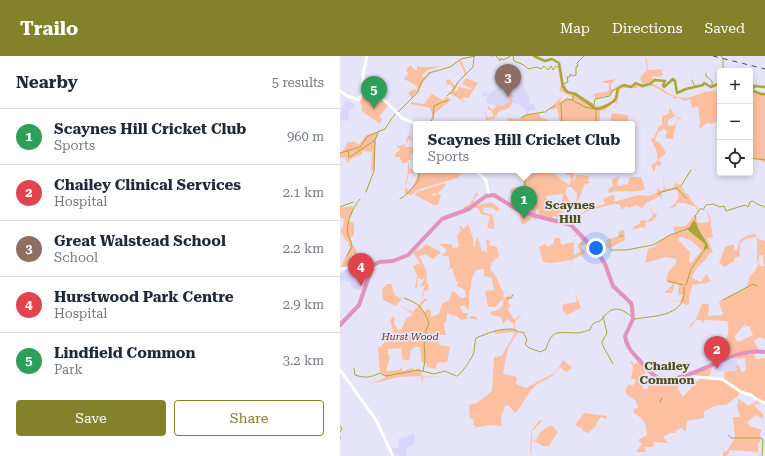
<!DOCTYPE html>
<html lang="en">
<head>
<meta charset="utf-8">
<style>
  body { margin:0; font-family:"Roboto Serif",serif; background:#f2f2f3; color:#1f2937 }
  .controls { position:absolute; right:12px; top:12px; display:grid; overflow:hidden; border-radius:4px; box-shadow:0 2px 6px #0003 }
  .controls button { width:36px; height:36px; display:grid; place-items:center; padding:0; border:0; border-bottom:1px solid #e0e1e3; background:#fff; color:#1f2937; font:20px sans-serif }
  .you { position:absolute; left:256px; top:192px; width:14px; height:14px; margin:-10px; border:3px solid #fff; border-radius:50%; background:#1a73e8; box-shadow:0 0 0 6px #1a73e833 }
  .badge { display:grid; place-items:center; width:26px; height:26px; border-radius:50%; background:#83822b; color:#fff; font-size:13px; font-weight:700 }
  .pin { position:absolute; translate:-50% -33px; filter:drop-shadow(0 1px 2px #0008) }
  .pin::after { content:''; position:absolute; top:21px; width:14px; height:12px; background:inherit; clip-path:polygon(0 0,100% 0,50% 100%) }
  .popup { position:absolute; left:73px; top:65px; width:222px; height:52px; box-sizing:border-box; display:grid; place-content:center; border-radius:4px; background:#fff; filter:drop-shadow(0 1px 3px #0005); font-size:13px; white-space:nowrap; color:#747a83 }
  .popup b { font-size:15px; color:#1f2937 }
  .popup::after { content:''; position:absolute; left:50%; top:100%; margin-left:-8px; border:8px solid transparent; border-top-color:#fff }
  .list { margin:0; padding:0; list-style:none }
  h2 { display:flex; justify-content:space-between; align-items:center; height:52px; margin:0; padding:0 16px; font-size:17px }
  h2 small { font-size:13px; font-weight:400; color:#747a83 }
  .list li { display:grid; grid-template-columns:26px 1fr auto; gap:12px; align-items:center; box-sizing:border-box; height:56px; padding:0 16px; border-top:1px solid #e0e1e3 }
  .list b { display:block; font-size:15px; white-space:nowrap }
  .list p { margin:0; font-size:13px; white-space:nowrap; color:#747a83 }
  .list em { font-size:13px; font-style:normal; color:#747a83 }
  .actions { display:flex; gap:8px; padding:12px 16px }
  .actions a { flex:1; padding:9px 0; border:1px solid #83822b; border-radius:4px; text-align:center; font-size:14px; color:#83822b }
  .actions .main { background:#83822b; color:#fff }
  .icon { flex:none; width:22px; height:22px; fill:none; stroke:currentColor; stroke-width:2; stroke-linecap:round; stroke-linejoin:round }
  .map { position:relative; flex:none; width:425px; height:400px; overflow:hidden }
  header { display:flex; align-items:center; gap:24px; box-sizing:border-box; height:56px; padding:0 20px; background:#83822b; color:#fff }
  header strong { font-size:19px }
  nav { display:flex; gap:22px; margin-inline-start:auto; font-size:14px }
  main { display:flex }
  aside { flex:1; background:#fff }
  .map>svg:first-child { display:block }
</style>
</head>
<body>
<header>
<strong>Trailo</strong>
<nav><a>Map</a><a>Directions</a><a>Saved</a></nav>
</header>
<main>
<aside>
<h2>Nearby<small>5 results</small></h2>
<ul class="list">
<li><span class="badge" style="background:#2e9e5b">1</span><div><b>Scaynes Hill Cricket Club</b><p>Sports</p></div><em>960 m</em></li>
<li><span class="badge" style="background:#e0444e">2</span><div><b>Chailey Clinical Services</b><p>Hospital</p></div><em>2.1 km</em></li>
<li><span class="badge" style="background:#8d6e63">3</span><div><b>Great Walstead School</b><p>School</p></div><em>2.2 km</em></li>
<li><span class="badge" style="background:#e0444e">4</span><div><b>Hurstwood Park Centre</b><p>Hospital</p></div><em>2.9 km</em></li>
<li><span class="badge" style="background:#2e9e5b">5</span><div><b>Lindfield Common</b><p>Park</p></div><em>3.2 km</em></li>
</ul>
<div class="actions"><a class="main">Save</a><a>Share</a></div>
</aside>
<div class="map">
<svg width="425" height="400" viewBox="0 0 425 400">
  <rect width="100%" height="100%" fill="#e6e4f9"/>
  <!-- built -->
  <g fill="#d9d6f9">
    <path d="M165,21L170,25L182,27L189,42V48H194L196,54L189,55L187,60L183,50L176,48L171,47L160,54L161,50L146,47L148,39L142,41L143,36L149,38L163,29Z"/>
    <path d="M5,45L12,47L15,50L11,54L9,55L8,65L1,64L0,68L1,55Z"/>
    <path d="M18,211L20,214L22,211L28,212L30,215L25,234L13,233L9,225H6L5,223L0,226V218L7,213Z"/>
    <path d="M395,299L400,313L379,316L380,306Z"/>
    <path d="M75,378L74,387L70,391H66V400L53,399L50,392H58L59,382L63,381L64,384V381Z"/>
  </g>
  <!-- green -->
  <g fill="#fcc0a1" fill-rule="evenodd">
    <path d="M305,0L307,3L308,14L325,13L322,14L323,19L319,21L312,20L314,24L304,29V33L298,30L297,32C291,33 285,31 280,33L277,48L273,44L277,37L275,33L271,39L256,42L253,39C256,35 264,38 269,35V27H263V25L276,23L271,28V34L282,28L290,32L297,27L303,29L300,22L307,14Z"/>
    <path d="M121,4L127,18L119,25L115,35H117L120,28V31L132,34V33L122,28L126,22L138,27L128,42L124,41L122,43L126,47L108,36H111L113,32L110,28L107,29L106,25L109,23L115,30L125,18L119,5Z"/>
    <path d="M70,9L75,14H77V10L81,11L103,10C95,12 87,12 82,20L84,22L89,17L96,14C83,21 82,33 72,42L68,37L72,34L77,33V30L64,23L68,18L66,14Z"/>
    <path d="M218,12H220L222,28L229,36C246,34 249,60 271,45L272,48L265,54L260,55V68H220L217,52L210,54L211,52L222,40L220,46L227,42L232,43V41L219,34L221,30Z"/>
    <path d="M311,28C319,29 323,34 330,38C344,45 350,41 362,37C368,34 374,36 380,33V65L371,68L367,67L359,73L360,65L358,50L352,52L350,43L345,45L339,42L333,43L334,41C324,38 320,32 309,29Z"/>
    <path d="M410,34L425,38V106L410,102Z"/>
    <path d="M92,38L102,44L107,41L111,44L93,59L89,68L84,67H88L92,64V57L90,52L71,48V46L84,48Z"/>
    <path d="M171,38L175,41H172V48L169,52L158,56L157,60L156,58L154,63L146,64L145,55L147,61H154L151,54H148V50L153,54L157,50L152,49L163,50L170,44L168,40Z"/>
    <path d="M23,39L26,43H29L32,40L35,43L39,39L48,49L39,61L42,63L40,68L22,55V50L19,44Z"/>
    <path d="M330,52L335,60L328,64V70L335,69L337,61L340,62L342,60L340,64L337,62L333,83L325,82L327,75L324,73L318,76L315,84L321,88L326,97L318,104L322,107L319,110L316,109L314,116L311,110L318,104L316,93L310,82L313,83L318,73L317,72L322,68V60L328,58Z"/>
    <path d="M193,57H199L200,61L218,68H169L167,62L181,63L185,59Z"/>
    <path d="M272,57L288,59V68H270Z"/>
    <path d="M38,76L36,83L34,114L32,115L31,114L32,96L22,95V98L11,103L8,107L5,101L0,102V97L3,95L8,86L12,87L13,85L19,89L26,79Z"/>
    <path d="M72,78L70,82L76,83V85L69,83L65,91H72L76,103H72L76,102L74,97L70,100L72,103L67,105L69,108V113L125,114L117,122L77,134L72,139L65,138V132H67L68,135L73,131L78,118L69,117L67,125L70,127L67,126L65,129L68,116V106L64,107V110L63,107H60L63,105L60,104V101H55L56,96H58L60,93L57,91V88L58,90L66,88L67,81Z"/>
    <path d="M179,114H213V116L221,117L214,118L229,129L231,124L230,121L232,119H226V114H233L234,117L233,124L236,122V119L249,120L248,125L252,126L244,129L240,141L236,148L237,137L231,131H227L225,137L229,144L228,147L222,146L223,138L206,140L210,155L219,148L224,152L222,158L217,162L214,159L211,163L200,160L198,153L196,154V159L198,160L196,164L193,162L179,171L182,169L179,156L167,149L168,147L174,145L170,136C172,130 178,131 183,131V118Z"/>
    <path d="M322,114L325,133L334,131L335,127L341,129L345,137L349,138L350,143L358,152V158L356,151L344,147H337L335,151L326,153C334,150 343,142 336,133L322,136V144L320,140L306,147L310,150L314,159L320,154L317,157L315,163L313,161V165L306,166L305,173L304,171L294,173L293,171L299,168L301,164L307,165L313,160L310,150L306,147L302,152L296,149L289,152L286,150L282,154L279,148C272,147 248,155 241,158L247,153L265,148L263,143L272,139L275,140L274,145H277L298,139L308,140L317,137V133L314,131L322,135L324,131Z"/>
    <path d="M280,120L277,128L278,130L288,128L290,121H301L305,133C293,139 281,132 269,137L268,133L273,130L272,123Z"/>
    <path d="M105,127L106,129L98,137L92,138L94,141L97,137L101,139L98,149H94L75,139L78,134L80,135Z"/>
    <path d="M137,136L138,139L133,144L138,149C148,146 154,145 160,154L156,155L153,152L141,151L144,153L143,156L148,158L150,155L148,158H152L154,164V173L147,172L150,160L141,158L138,152H135V150L121,156L124,151L130,148Z"/>
    <path d="M13,150V156L8,165L14,167V179L10,182L12,186V191H15L18,200L15,202L13,198L10,201L14,213L10,214L9,212L0,213L10,191L8,189L9,186L5,184L1,175L3,171L4,163L0,161V152Z"/>
    <path d="M367,153L370,162L373,181L367,182L373,197H369C366,207 354,211 352,222L361,226L366,218L371,225L366,227V230L365,227L352,229L349,243L350,248L346,249L338,245L324,243L341,245L342,239H338L339,229L335,227L332,237H324L333,228L327,226C325,219 331,212 336,207V203L325,201L305,207L308,193L316,190L317,187L330,178L335,177L333,171L346,170L354,159L356,160L357,166L360,167L369,166ZM342,181L350,184L362,194L351,207L349,206L350,196L339,185V182Z"/>
    <path d="M128,168L133,182V190H135L136,183L138,182L142,195L147,196L146,183L150,185L149,189L157,191L159,200L151,207L150,214C158,219 159,230 164,237L163,239L164,242L174,238L170,241L168,248L171,249L168,253L174,264L180,259H181L175,265V272L178,276L168,292L163,318L177,321L176,328L186,332L216,316L223,304L232,312L226,316L220,311C213,323 204,322 194,331C186,339 183,349 175,357L169,350L165,349L161,362L162,370L148,369L134,372L136,370L133,369L134,364L130,362L129,349L137,347L152,335L154,301L162,300L175,277L173,276L155,278L154,275L156,274L174,273V268L167,263L163,268L161,261L151,259V256L158,254L163,249V243L155,251H148L145,235L154,234L152,222L144,220V213L136,214L132,222L131,232L129,234V254L123,249L120,251L123,257H128L127,263L131,260L137,261V264L129,262L122,264L117,261L116,258L115,260L107,257L106,266L104,268L106,279H99V289L110,291L107,306L97,307L96,313L87,311L86,307H82L80,291H75L71,294L69,305L62,303L61,292L48,293V299L50,300L46,315L59,314L61,312L63,315L72,312L75,314L79,312L83,321L102,320L83,322L82,329L81,320L59,321L30,328L45,322V319L40,316L38,292L24,296L41,291L50,278L51,281L54,280L50,265L53,260L55,263L54,267L58,274H61L66,263L73,258L59,249L73,256L84,243H87V246L85,245L81,250L84,256L87,253L91,254V261L99,258L102,248L109,244L112,236H115L121,242L126,241L125,234L117,230L118,225H116L112,212L106,215L110,211L109,201L101,199L106,196V193L99,188H111L113,192L119,191L117,179L121,175L119,169L124,173Z"/>
    <path d="M292,171L284,174L285,184L268,193L267,191L254,192L265,190L267,184L279,180L278,176Z"/>
    <path d="M237,178H238L234,181V199L241,195L238,191V188L243,185L240,183L241,180L246,186L245,189L240,190L242,194L245,193V198L233,203L225,224L232,204L212,207L203,206L199,191L205,188L208,191L214,187V182H220L221,189L234,186V180Z"/>
    <path d="M415,178L417,181C403,183 398,183 400,200L395,202L394,205L385,211L379,207L385,191L394,188V194H397L400,184L408,179Z"/>
    <path d="M417,182L425,185V283L419,281L414,285L419,295H413L415,303H419L420,305V302H425V348L420,346L419,348L415,349L413,347L417,345L413,343L412,339L401,336L398,340L386,349H382L383,357L382,349L374,350L364,356V362L347,365L346,375L343,374V371L337,374L335,377H330L323,381L328,387L315,386V383L313,391H304L306,394H303L307,396H296L302,388L298,384L307,379C306,363 304,365 293,356L294,353L298,352L296,345L286,338V333L289,328L292,330L296,325L295,323H291L293,311L290,305L293,306V309L299,305L307,312L302,330L304,334L308,332L309,324L312,323L308,314L314,321H317L325,325L357,317L373,309L369,321H345L348,322L346,326L339,328L338,333L343,341L360,322L381,324L389,328L385,324L384,316L397,314L396,311L399,309L401,315L404,316L406,313L405,302L397,303L395,299L405,297L411,299L412,295L395,298L375,307L373,306L384,291L381,290C386,287 391,273 387,265L364,264L363,268L361,264H356L352,270L348,272L356,263L362,248H369L368,260L383,259L379,246L381,244L406,232L410,220L415,215L419,206L420,210H424L423,199H419V205H417ZM406,267L404,272L406,270L410,271L413,279L398,286L394,281Z"/>
    <path d="M86,188L101,196L93,203L85,198L79,200L86,213L87,228L89,229L88,234L84,235L82,244V239L85,229L80,231L85,222L82,224L78,222L77,232H75L77,220L73,210L80,207L72,195L74,193L76,195L81,193Z"/>
    <path d="M47,228H52C53,236 53,241 62,242L56,250L43,244L42,233Z"/>
    <path d="M235,236L241,252L227,259L223,255L222,250L224,248L237,246Z"/>
    <path d="M399,343L409,350L412,347L423,358V363L416,359L407,366L410,370L422,374L420,378L421,383L418,388V396L390,394L387,400H383V396L387,395L395,382L393,361H400L397,349Z"/>
    <path d="M244,357L267,360L266,363L261,361L256,368L257,369L248,377L242,375L243,373L235,369Z"/>
    <path d="M203,364L192,375V383L196,385L200,376L211,369L218,376L209,390H203L192,384L191,400C189,391 192,383 191,375L199,365Z"/>
  </g>
  <!-- water -->
  <path fill="#a9a733" d="M353,165L356,166C358,177 367,182 369,194L367,192L363,196L365,188L348,174Z"/>
  <g fill="none" stroke-linecap="round" stroke-linejoin="round">
    <!-- stream -->
    <g stroke="#a9a733" stroke-width="1">
      <path d="M151,0H152"/>
      <path d="M156,0L160,5L161,2L163,4L171,0"/>
      <path d="M173,0L174,5L184,9L188,13L197,11L201,13L204,10L208,14L211,10L213,14L216,10L220,12"/>
      <path d="M244,0L237,7L238,10L236,11V19L233,20L230,18V21H227L228,26L223,28L228,36L235,37L254,49L255,43L270,40L272,35L278,32"/>
      <path d="M381,0L383,2"/>
      <path d="M383,15V3"/>
      <path d="M366,17V20L372,25V30"/>
      <path d="M352,24L355,31"/>
      <path d="M111,37L118,26L133,11L134,1"/>
      <path d="M115,39L116,38"/>
      <path d="M107,40L110,37"/>
      <path d="M232,44L245,51L255,53"/>
      <path d="M104,46L108,44"/>
      <path d="M220,48L227,43L232,44L234,39"/>
      <path d="M221,48L222,68"/>
      <path d="M256,53V68"/>
      <path d="M58,56L78,36L81,27L89,17L110,11L121,3L135,0"/>
      <path d="M205,56L215,49"/>
      <path d="M53,61L56,57"/>
      <path d="M93,62L94,50L103,46"/>
      <path d="M181,62L186,59L204,56"/>
      <path d="M89,68L93,62"/>
      <path d="M8,94L9,101"/>
      <path d="M0,97L20,91L28,80L45,73L52,62"/>
      <path d="M10,101L35,84L38,77"/>
      <path d="M410,102L425,104"/>
      <path d="M34,114L35,85"/>
      <path d="M181,114C191,127 179,141 182,154"/>
      <path d="M341,130L351,114"/>
      <path d="M337,132L347,143"/>
      <path d="M26,136L34,115"/>
      <path d="M322,136L337,132"/>
      <path d="M67,138L78,125L80,114"/>
      <path d="M318,138L321,136"/>
      <path d="M60,143L66,139"/>
      <path d="M0,151L13,146"/>
      <path d="M354,165L356,162L355,160L361,152L363,154L366,149L373,148L380,151L384,150L386,155L405,149L408,151L410,146L413,145L417,148L425,151"/>
      <path d="M279,180H283"/>
      <path d="M270,183V185"/>
      <path d="M270,194H286L313,189L330,179L350,172"/>
      <path d="M7,200L12,191C12,186 10,184 8,179C5,168 13,151 20,143"/>
      <path d="M328,225L343,229"/>
      <path d="M346,229L351,213L363,196"/>
      <path d="M64,242C80,248 82,251 89,267L85,277"/>
      <path d="M167,242H171L173,239"/>
      <path d="M383,244L413,228L417,230"/>
      <path d="M263,260L267,277L262,286L263,290L273,308"/>
      <path d="M295,263C311,260 337,261 343,243C345,238 344,235 344,231"/>
      <path d="M14,312L15,319C24,322 31,322 39,317L46,320L78,314L94,318L105,315L116,320"/>
      <path d="M83,315L85,305L84,285"/>
      <path d="M117,320C124,315 129,306 133,299C135,295 134,288 136,282C149,277 157,273 171,273C176,273 177,277 183,276L187,284L185,288L189,292L201,296L206,293C212,272 219,277 238,277C243,277 246,274 250,274C251,272 251,270 253,268C255,265 258,267 261,264C271,251 278,249 292,261"/>
      <path d="M320,346L322,342"/>
      <path d="M0,370L2,372L0,376"/>
      <path d="M388,379L391,382H421L423,384L422,400"/>
      <path d="M0,381V383"/>
    </g>
    <!-- river -->
    <g stroke="#a9a733" stroke-width="2.5">
      <path d="M194,0L205,5L212,3L219,7L223,31L227,36L235,38L256,53C261,53 274,47 276,42C277,39 277,34 278,32L284,29L291,31L296,27L302,30L310,28L315,24L325,25L323,29L324,31L333,23L335,25L337,37L346,33L363,29L364,27L371,31L380,27"/>
      <path d="M410,30H415L411,34L421,38H425"/>
      <path d="M415,30L425,31"/>
    </g>
    <!-- secondary -->
    <g stroke="#fff" stroke-width="3">
      <path d="M22,26L31,31L62,62L76,68"/>
      <path d="M0,35L7,40L19,44L24,34L23,18L27,0"/>
      <path d="M135,114L146,124L149,139"/>
      <path d="M0,213L20,210L30,211"/>
      <path d="M0,314L36,364L53,400"/>
      <path d="M343,320L382,323L401,336L411,339L416,343L425,347"/>
    </g>
    <!-- trunk -->
    <g stroke="#e292bc" stroke-width="4">
      <path d="M31,214L30,211L39,206L53,205L68,199L102,163L129,153L146,140L154,139L181,156L231,169L258,197L265,208L273,230L291,247L292,251L293,263L285,280C286,291 294,298 301,306C306,312 317,324 325,324C330,325 336,322 340,321C370,314 393,292 425,296"/>
      <path d="M0,269L19,249L32,212"/>
    </g>
    <!-- rail -->
    <path stroke="#4b495d" stroke-width="1" stroke-dasharray="5 5" stroke-linecap="butt" d="M373,0L425,13"/>
  </g>
  <g text-anchor="middle" stroke-width="3.5" stroke-linejoin="round" paint-order="stroke">
    <!-- park labels -->
    <g font-size="10" font-style="italic" fill="#72360e" stroke="#e6e4f9">
      <text x="70" y="284">Hurst Wood</text>
    </g>
    <!-- quarter labels -->
    <g font-size="12" font-weight="bold" fill="#504f12" stroke="#e6e4f9">
      <text x="230" y="153">Scaynes<tspan x="230" dy="14">Hill</tspan></text>
      <text x="327" y="314">Chailey<tspan x="327" dy="14">Common</tspan></text>
    </g>
  </g>
</svg>
<div class="controls">
<button>+</button>
<button>−</button>
<button><svg class="icon" aria-label="locate" viewBox="0 0 24 24"><circle cx="12" cy="12" r="6"/><path d="M12 2v4M12 18v4M2 12h4M18 12h4"/></svg></button>
</div>
<div class="you"></div>
<div class="pin badge" style="left:184px;top:163px;background:#2e9e5b">1</div>
<div class="popup"><b>Scaynes Hill Cricket Club</b>Sports</div>
<div class="pin badge" style="left:377px;top:313px;background:#e0444e">2</div>
<div class="pin badge" style="left:168px;top:41px;background:#8d6e63">3</div>
<div class="pin badge" style="left:21px;top:230px;background:#e0444e">4</div>
<div class="pin badge" style="left:34px;top:53px;background:#2e9e5b">5</div>
</div>
</main>
</body>
</html>
